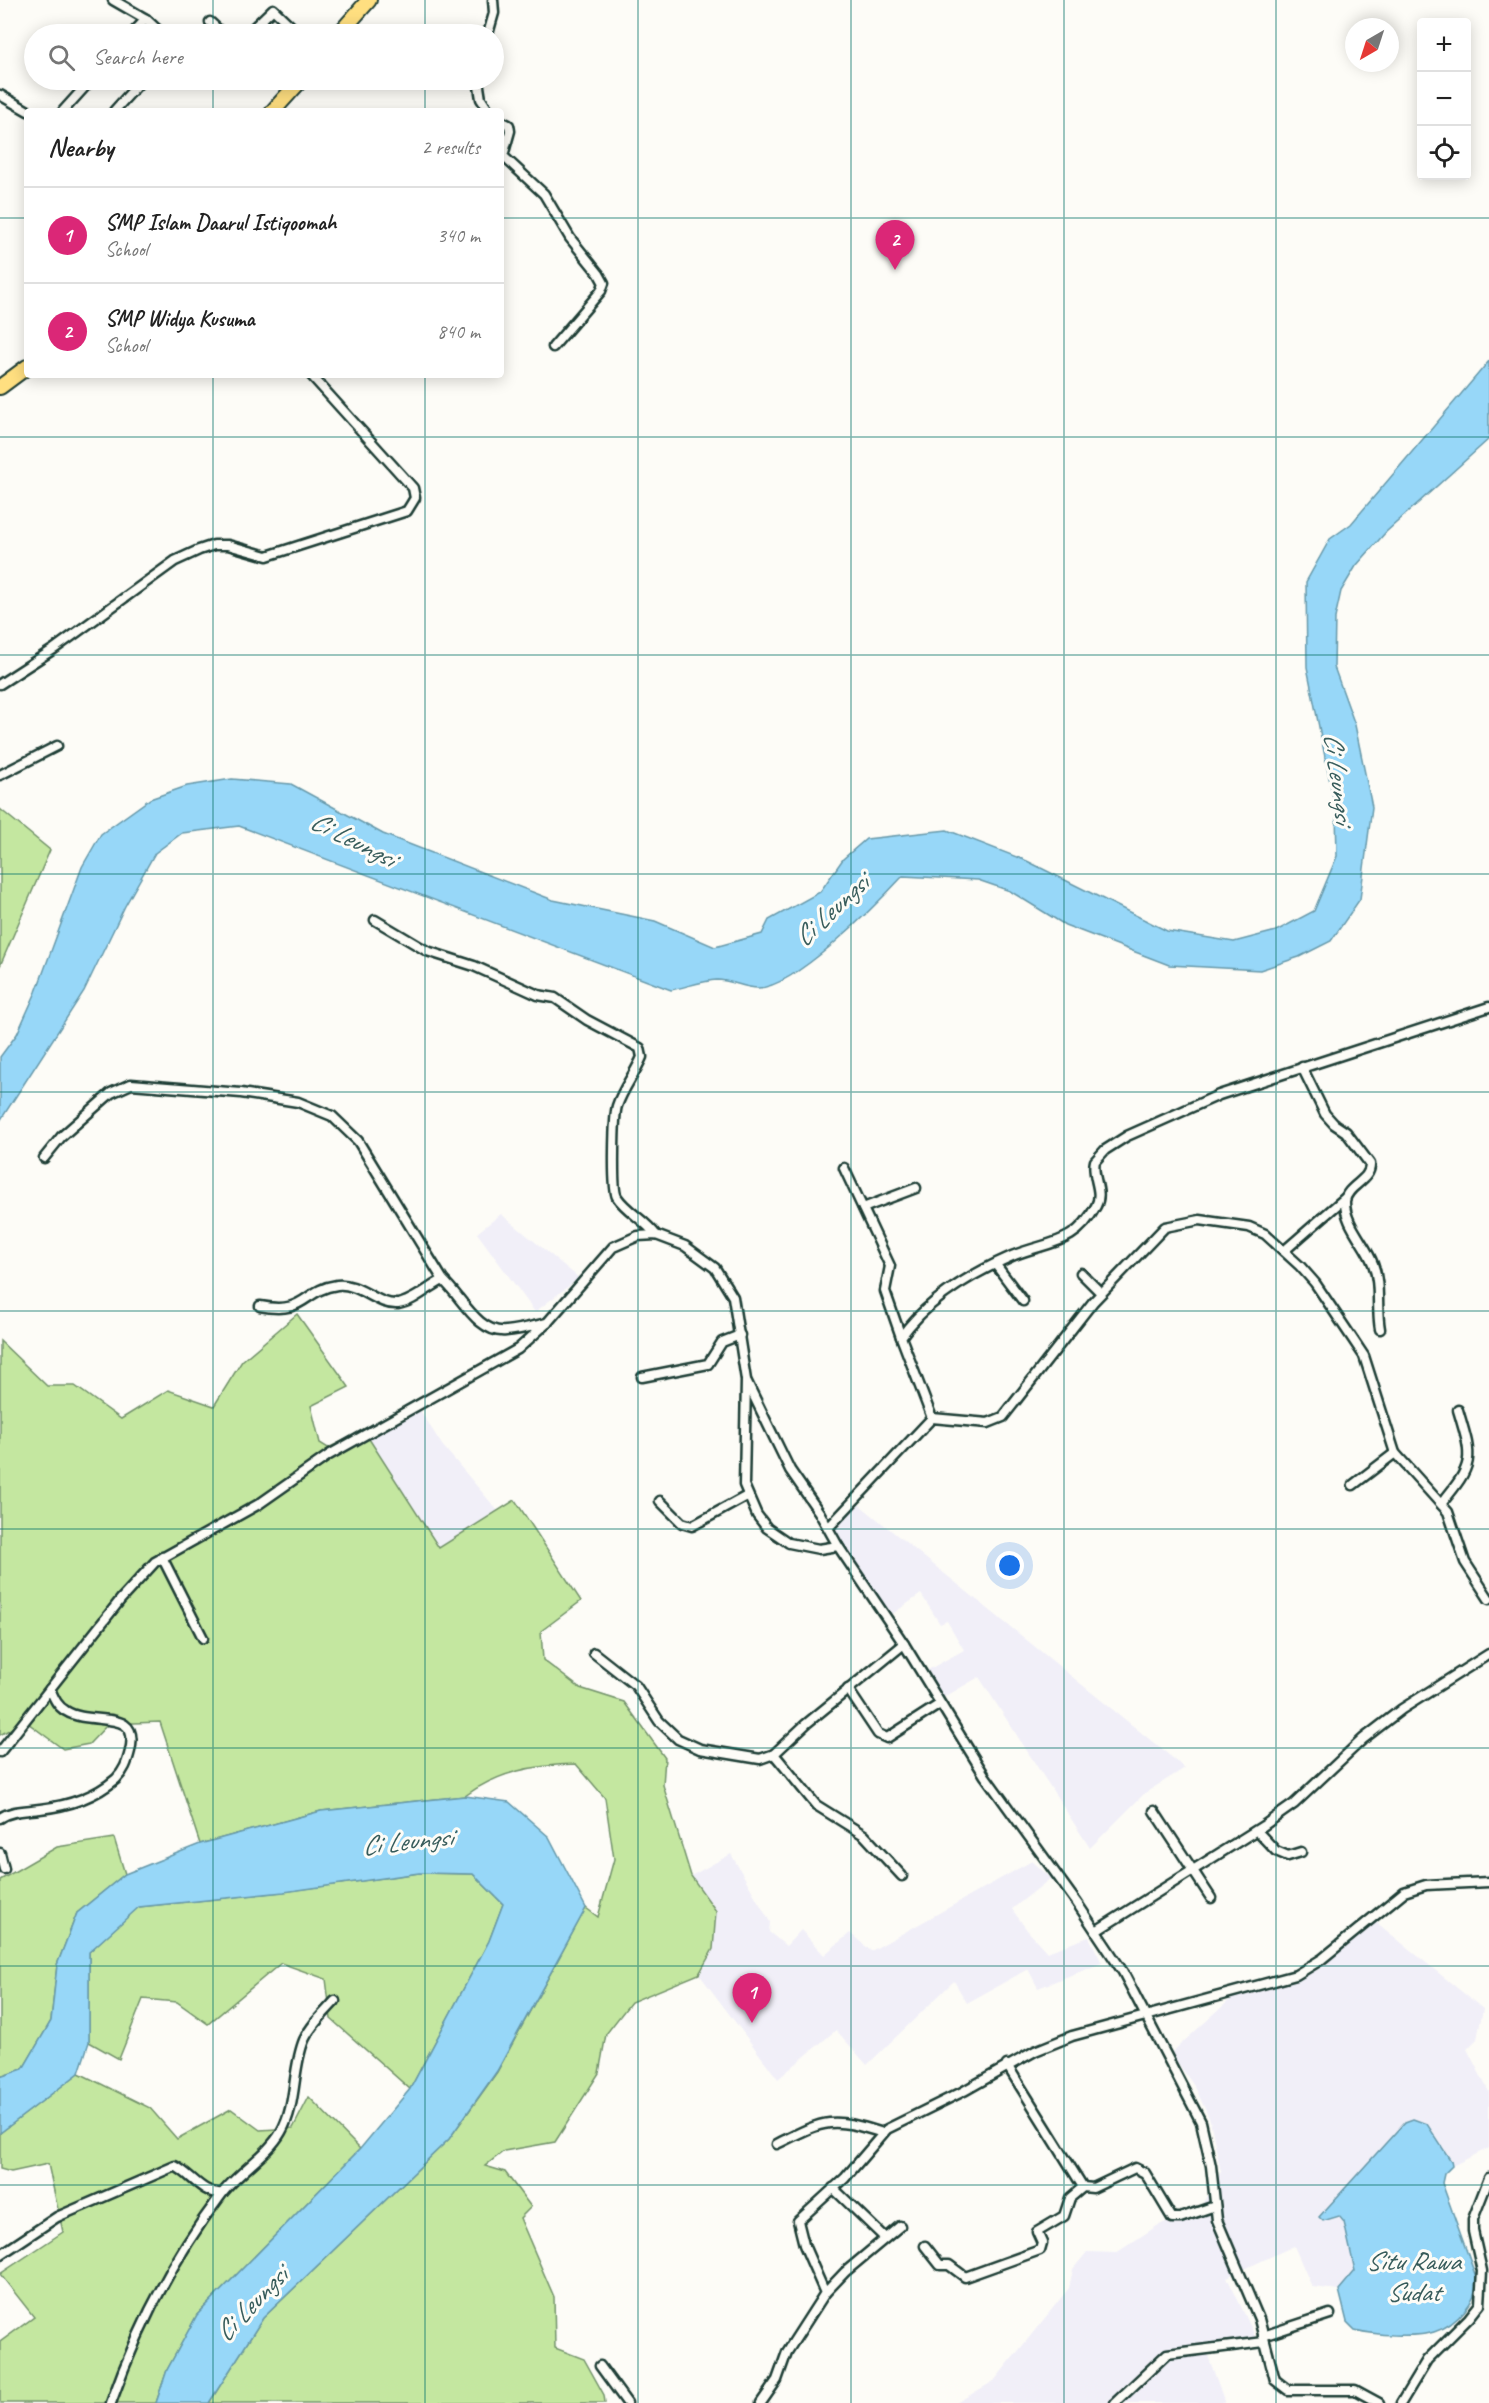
<!DOCTYPE html>
<html lang="en">
<head>
<meta charset="utf-8">
<style>
  body { margin:0; font-family:Caveat,sans-serif; background:#f6f6f6; color:#222 }
  .controls { position:absolute; right:18px; top:18px; display:grid; overflow:hidden; border-radius:6px; box-shadow:0 3px 15px #0003 }
  .controls button { width:54px; height:54px; display:grid; place-items:center; padding:0; border:0; border-bottom:2px solid #e0e0e0; background:#fff; color:#222; font:30px sans-serif }
  .compass { position:absolute; left:1345px; top:18px; width:54px; height:54px; border-radius:50%; background:#fff; box-shadow:0 3px 15px #0003; rotate:219deg }
  .you { position:absolute; left:1010px; top:1566px; width:21px; height:21px; margin:-15px; border:4px solid #fff; border-radius:50%; background:#1a73e8; box-shadow:0 0 0 9px #1a73e833 }
  .badge { display:grid; place-items:center; width:39px; height:39px; border-radius:50%; background:#db2777; color:#fff; font-size:20px; font-weight:700 }
  .pin { position:absolute; translate:-50% -50px; filter:drop-shadow(0 2px 3px #0008) }
  .pin::after { content:''; position:absolute; top:32px; width:21px; height:18px; background:inherit; clip-path:polygon(0 0,100% 0,50% 100%) }
  .list { margin:0; padding:0; list-style:none }
  h2 { display:flex; justify-content:space-between; align-items:center; height:78px; margin:0; padding:0 24px; font-size:26px }
  h2 small { font-size:20px; font-weight:400; color:#767676 }
  .list li { display:grid; grid-template-columns:39px 1fr auto; gap:18px; align-items:center; box-sizing:border-box; height:96px; padding:0 24px; border-top:2px solid #e0e0e0 }
  .list b { display:block; font-size:22px; white-space:nowrap }
  .list p { margin:0; font-size:20px; white-space:nowrap; color:#767676 }
  .list em { font-size:20px; font-style:normal; color:#767676 }
  .icon { flex:none; width:33px; height:33px; fill:none; stroke:currentColor; stroke-width:2; stroke-linecap:round; stroke-linejoin:round }
  .map { position:relative; flex:none; width:1489px; height:2403px; overflow:hidden }
  .search { position:absolute; background:#fff; box-shadow:0 3px 15px #0003; left:24px; top:24px; width:480px; height:66px; display:flex; align-items:center; gap:15px; box-sizing:border-box; padding:0 21px; border-radius:33px; color:#767676; font-size:22px }
  .panel { position:absolute; background:#fff; box-shadow:0 3px 15px #0003; left:24px; top:108px; width:480px; height:270px; border-radius:6px }
  .map>svg:first-child { display:block }
</style>
</head>
<body>
<div class="map">
<svg width="1489" height="2403" viewBox="0 0 1489 2403">
  <rect width="100%" height="100%" fill="#fdfcf7"/>
  <filter id="ink" filterUnits="userSpaceOnUse"><feTurbulence type="fractalNoise" baseFrequency=".0167" numOctaves="2"/><feDisplacementMap in="SourceGraphic" scale="12" xChannelSelector="R" yChannelSelector="G"/><feConvolveMatrix kernelMatrix="1 2 1 2 8 2 1 2 1" color-interpolation-filters="sRGB"/></filter>
  <g filter="url(#ink)">
    <!-- built -->
    <g fill="#f1eff8">
      <path d="M501,1214L579,1278L535,1312L477,1233Z"/>
      <path d="M418,1407L442,1445L498,1511L439,1548L364,1431Z"/>
      <path d="M856,1502L1185,1768L1145,1793L1090,1848L979,1677L941,1699L926,1671L964,1650L947,1621L940,1624L921,1594L891,1615L837,1541L836,1523Z"/>
      <path d="M731,1854L770,1922L769,1932L786,1946L801,1930L824,1955L850,1933L871,1951L1032,1861L1051,1878L1012,1909L1027,1930L1047,1952L1089,1937L1102,1963L1038,1988L1028,1969L967,2003L954,1981L867,2065L836,2030L778,2079L699,1974L713,1949L691,1876Z"/>
      <path d="M1371,1918L1483,2009L1477,2039L1467,2049L1489,2092V2148L1452,2166L1427,2124L1413,2119L1336,2216L1342,2218L1344,2222L1355,2271L1339,2290L1312,2287L1294,2246L1227,2277L1256,2338L1231,2345L1204,2344L1225,2403H956L994,2381L1069,2288L1073,2269L1087,2252L1116,2253L1157,2226L1201,2206L1221,2172L1210,2120L1196,2089L1171,2053L1233,1997L1294,1982Z"/>
    </g>
    <!-- green -->
    <g fill="#c4e7a0" stroke="#72926a" stroke-width="1.5">
      <path d="M0,809L50,850L0,966Z"/>
      <path d="M297,1314L349,1387L311,1406L320,1443L328,1448L364,1431L439,1548L515,1500L581,1601L541,1631L543,1660L580,1688L624,1702L665,1758L663,1785L691,1876L716,1911L713,1949L699,1974L631,2002L606,2034L599,2073L555,2142L504,2151L485,2166L505,2172L531,2207L520,2218L554,2297L555,2348L584,2359L604,2395L605,2403H209L263,2318L449,2139L497,2072L586,1908L598,1917L614,1859L605,1798L576,1764C535,1765 499,1771 465,1796L321,1811L200,1844L160,1722L108,1724L89,1744L63,1749L25,1721L0,1735V1341L47,1386H75L121,1419L168,1390L214,1406L242,1361Z"/>
      <path d="M114,1838L125,1874L77,1913L57,1965L51,2021L23,2069L0,2077V1880L57,1847Z"/>
      <path d="M419,1873L473,1874L503,1904L489,1941L410,2089L331,2019L326,1979L281,1963L208,2024L177,2002L143,1999L119,2059L89,2042V1952L138,1907L281,1892Z"/>
      <path d="M79,2073L150,2108L177,2139L231,2109L260,2130L293,2128L309,2097L360,2149L197,2315L167,2370L156,2403H0V2342L34,2317L0,2274L63,2232L48,2164L11,2172L0,2169V2133Z"/>
    </g>
    <!-- water -->
    <g fill="#97d7f8" stroke="#6799aa" stroke-width="1.5">
      <path d="M1489,361V439L1386,532L1356,566L1341,591L1335,618L1334,667L1355,725L1372,807L1360,899L1331,941L1299,957L1260,970L1169,965L1065,925L1010,891L978,880L903,876C877,904 795,988 758,988C744,988 731,980 717,980C702,981 686,987 671,990L239,826L182,833L155,853L125,906L84,991L0,1121V1057L17,1034L36,992L82,867L101,834L150,799L187,786L232,779L291,784L383,834L553,900L655,921L715,947L762,934L769,920L820,892L843,859L866,839L947,830L1027,861L1167,931L1234,942L1276,931L1314,911L1337,856L1336,812L1307,667L1306,582L1330,539L1351,524Z"/>
      <path d="M465,1796L509,1802L549,1837L586,1908L497,2071L449,2139L263,2318L209,2403H156L167,2370L197,2315L360,2149L410,2089L489,1941L503,1904L473,1874L419,1873L284,1892L139,1907L89,1952V2042L79,2073L0,2133V2077L23,2069L51,2021L57,1965L77,1913L125,1874L200,1844L321,1811Z"/>
      <path d="M1413,2119L1427,2124L1451,2161L1452,2166L1444,2174L1442,2183L1476,2277C1479,2300 1457,2325 1434,2332C1415,2338 1374,2335 1355,2330L1347,2322L1339,2290L1355,2271L1344,2222L1339,2216L1323,2221L1319,2217L1405,2122Z"/>
    </g>
    <g fill="none" stroke-linecap="round" stroke-linejoin="round">
      <defs>
        <g id="street">
          <path d="M113,0L146,19L162,34"/>
          <path d="M210,22L223,34"/>
          <path d="M132,34L146,19"/>
          <path d="M247,34L273,9L299,34"/>
          <path d="M488,34L494,13L493,0"/>
          <path d="M478,80L481,99L489,111"/>
          <path d="M0,95L28,111"/>
          <path d="M63,111L91,80"/>
          <path d="M114,111L142,80"/>
          <path d="M501,121L509,125L510,131L503,156L544,194L570,238L599,274L604,283L601,291L553,347"/>
          <path d="M0,684L54,649L175,561L199,550L214,545H228L267,556L407,511L415,498L413,488L311,375"/>
          <path d="M0,775L57,746"/>
          <path d="M375,920L427,951L474,966L538,995L555,998L587,1020L640,1048L642,1057C635,1074 623,1088 617,1106C614,1115 612,1189 617,1197C626,1211 645,1220 656,1235"/>
          <path d="M1302,1067L1325,1114L1334,1124L1346,1132L1370,1164C1371,1181 1347,1185 1345,1201C1344,1224 1366,1244 1373,1264C1381,1284 1376,1308 1380,1329"/>
          <path d="M44,1158L61,1137L111,1093L131,1084L241,1093L298,1102L332,1116L358,1141L443,1280"/>
          <path d="M844,1168L890,1266L885,1291L901,1337"/>
          <path d="M863,1208L916,1188"/>
          <path d="M1284,1251L1345,1198"/>
          <path d="M996,1265L1023,1301"/>
          <path d="M1081,1273L1101,1293"/>
          <path d="M260,1306C307,1315 302,1290 337,1285C359,1282 377,1306 398,1304C413,1302 430,1286 443,1280C461,1296 478,1334 506,1331C520,1330 534,1326 547,1323"/>
          <path d="M642,1377L708,1364L722,1342L740,1335"/>
          <path d="M747,1382L790,1470L819,1512L838,1546"/>
          <path d="M932,1418L901,1337C927,1300 971,1274 1012,1256C1048,1241 1075,1246 1096,1206C1104,1191 1091,1176 1095,1161L1105,1150L1127,1136L1219,1095L1489,1007"/>
          <path d="M1353,1485L1395,1453"/>
          <path d="M660,1501L682,1523L692,1526L747,1496"/>
          <path d="M1441,1504C1475,1463 1473,1460 1458,1410"/>
          <path d="M829,1527L932,1418L988,1423L1003,1417L1093,1302L1165,1227L1200,1220L1249,1227L1265,1234L1300,1266L1315,1283L1350,1335L1364,1356L1395,1453L1448,1512L1465,1562L1489,1599"/>
          <path d="M162,1557L203,1638"/>
          <path d="M594,1653L636,1686L659,1721L678,1739L700,1749L760,1759L774,1754L806,1724L904,1644"/>
          <path d="M848,1689L878,1734L887,1738L940,1704"/>
          <path d="M0,1752L121,1599L155,1562L259,1504L329,1455L518,1349L547,1323L613,1247L638,1236L656,1235L685,1246L715,1268L733,1297L746,1380L744,1485L757,1515L767,1528L789,1543L819,1549L838,1546L904,1644L985,1776L1077,1903L1123,1972L1201,2122L1211,2166L1217,2220L1259,2319L1275,2380L1288,2390H1355L1379,2403"/>
          <path d="M774,1754L816,1805L864,1835L902,1876"/>
          <path d="M1154,1811L1211,1898"/>
          <path d="M0,1818C12,1810 26,1811 40,1809C67,1806 95,1797 116,1779C124,1771 127,1763 130,1751C141,1706 91,1727 66,1711C57,1706 54,1698 50,1689"/>
          <path d="M1257,1831L1276,1851L1288,1856L1301,1852"/>
          <path d="M0,1853L4,1869"/>
          <path d="M1096,1931L1263,1826L1294,1804L1363,1739L1402,1709L1489,1654"/>
          <path d="M1007,2065L1083,2187L1093,2188L1135,2168L1145,2173L1172,2218H1180L1215,2206"/>
          <path d="M777,2144C825,2120 830,2116 883,2133"/>
          <path d="M833,2188L885,2238"/>
          <path d="M925,2246L940,2265H949L965,2277L1040,2250L1042,2243L1037,2232L1064,2216L1070,2198L1083,2187"/>
          <path d="M0,2255L57,2217L175,2166C191,2174 203,2195 222,2193"/>
          <path d="M825,2293L845,2272L900,2226"/>
          <path d="M1263,2336L1330,2314"/>
          <path d="M600,2366L627,2403"/>
          <path d="M111,2403C137,2329 174,2257 221,2195C237,2173 268,2155 281,2132C297,2105 292,2069 304,2040C311,2025 324,2013 335,2001"/>
          <path d="M761,2403L777,2380L787,2352L825,2293L804,2245L798,2221L845,2178L887,2129L964,2091L1035,2051L1072,2036L1296,1975L1322,1959L1404,1892L1426,1885L1489,1882"/>
          <path d="M1115,2403L1167,2354L1264,2342"/>
          <path d="M1401,2403L1427,2360L1469,2318L1480,2304L1482,2271L1473,2231V2219L1489,2178"/>
        </g>
        <g id="primary">
          <path d="M339,34L369,0"/>
          <path d="M273,111L301,80"/>
          <path d="M0,387L27,367"/>
        </g>
      </defs>
      <!-- street casing -->
      <use href="#street" stroke="#1f3d34" stroke-width="13"/>
      <!-- primary casing -->
      <use href="#primary" stroke="#1f3d34" stroke-width="18"/>
      <!-- street -->
      <use href="#street" stroke="#fdfcf7" stroke-width="8"/>
      <!-- primary -->
      <use href="#primary" stroke="#ffdf80" stroke-width="14"/>
    </g>
  </g>
  <!-- grid -->
  <path fill="none" stroke="#0f766e" stroke-width="1.5" stroke-opacity="0.55" d="M213,0V34M425,0V34M638,0V2403M851,0V2403M1064,0V2403M1276,0V2403M213,80V111M425,80V111M0,218H27M501,218H1489M213,375V2403M425,375V2403M0,437H1489M0,655H1489M0,874H1489M0,1092H1489M0,1311H1489M0,1529H1489M0,1748H1489M0,1966H1489M0,2185H1489"/>
  <g text-anchor="middle" stroke-width="6" stroke-linejoin="round" paint-order="stroke">
    <!-- water labels -->
    <g font-size="27" font-style="italic" fill="#375c5b" stroke="#fdfcf7">
      <text transform="translate(1339 778) rotate(83)" y="9">Ci Leungsi</text>
      <text transform="translate(353 839) rotate(27)" y="9">Ci Leungsi</text>
      <text transform="translate(831 910) rotate(-43)" y="9">Ci Leungsi</text>
      <text transform="translate(407 1841) rotate(-6)" y="9">Ci Leungsi</text>
      <text x="1413" y="2270">Situ Rawa<tspan x="1413" dy="31">Sudat</tspan></text>
      <text transform="translate(251 2304) rotate(-46)" y="9">Ci Leungsi</text>
    </g>
  </g>
</svg>
<div class="controls">
<button>+</button>
<button>−</button>
<button><svg class="icon" aria-label="locate" viewBox="0 0 24 24"><circle cx="12" cy="12" r="6"/><path d="M12 2v4M12 18v4M2 12h4M18 12h4"/></svg></button>
</div>
<svg class="compass" viewBox="-18 -18 36 36"><path d="M0-13l5 13h-10z" fill="#e53935"/><path d="M0 13l5-13h-10z" fill="#767676"/></svg>
<div class="you"></div>
<div class="pin badge" style="left:752px;top:2023px">1</div>
<div class="pin badge" style="left:895px;top:270px">2</div>
<div class="search"><svg class="icon" aria-label="search" viewBox="0 0 24 24"><circle cx="10" cy="10" r="6"/><path d="M15 15l6 6"/></svg>Search here</div>
<section class="panel">
<h2>Nearby<small>2 results</small></h2>
<ul class="list">
<li><span class="badge">1</span><div><b>SMP Islam Daarul Istiqoomah</b><p>School</p></div><em>340 m</em></li>
<li><span class="badge">2</span><div><b>SMP Widya Kusuma</b><p>School</p></div><em>840 m</em></li>
</ul>
</section>
</div>
</body>
</html>
